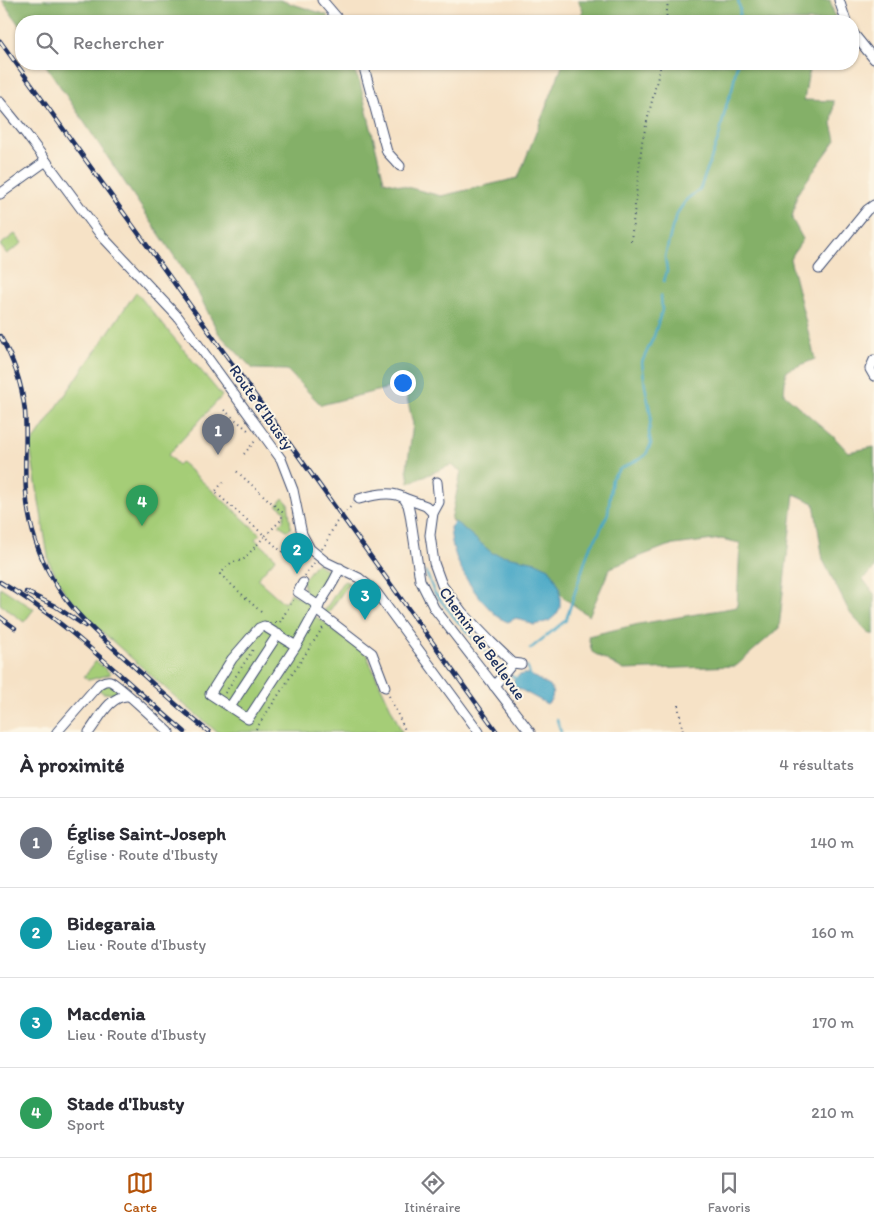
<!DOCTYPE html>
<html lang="fr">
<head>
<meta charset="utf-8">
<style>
  body { margin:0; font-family:Itim,sans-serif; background:#f2f2f3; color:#2b2b33 }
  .you { position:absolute; left:402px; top:382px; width:18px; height:18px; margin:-12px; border:4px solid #fff; border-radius:50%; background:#1a73e8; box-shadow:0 0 0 8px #1a73e833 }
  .badge { display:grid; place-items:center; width:32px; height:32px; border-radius:50%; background:#b45309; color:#fff; font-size:16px; font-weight:700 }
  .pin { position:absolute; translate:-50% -41px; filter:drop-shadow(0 1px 2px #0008) }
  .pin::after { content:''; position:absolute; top:26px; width:18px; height:15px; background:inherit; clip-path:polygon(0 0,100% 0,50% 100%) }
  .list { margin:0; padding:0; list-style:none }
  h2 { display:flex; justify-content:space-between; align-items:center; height:65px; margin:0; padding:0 20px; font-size:21px }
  h2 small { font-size:16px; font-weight:400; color:#7c7c81 }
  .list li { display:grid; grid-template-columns:32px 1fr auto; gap:15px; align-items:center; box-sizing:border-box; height:90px; padding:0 20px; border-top:1px solid #e1e1e2 }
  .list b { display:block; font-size:19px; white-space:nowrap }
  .list p { margin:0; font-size:16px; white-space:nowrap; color:#7c7c81 }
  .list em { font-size:16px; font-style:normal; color:#7c7c81 }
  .icon { flex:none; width:28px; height:28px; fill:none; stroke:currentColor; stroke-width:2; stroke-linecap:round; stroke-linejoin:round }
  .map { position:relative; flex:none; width:874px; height:732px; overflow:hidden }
  .search { position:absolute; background:#fff; box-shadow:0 1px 4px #0004; left:15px; right:15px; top:15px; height:55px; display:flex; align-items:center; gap:12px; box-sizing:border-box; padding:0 18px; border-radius:20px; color:#7c7c81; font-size:19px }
  .sheet { height:425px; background:#fff }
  nav { display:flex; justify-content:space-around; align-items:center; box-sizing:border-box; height:70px; border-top:1px solid #e1e1e2; background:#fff; font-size:14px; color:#7c7c81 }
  nav a { display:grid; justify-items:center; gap:2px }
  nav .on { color:#b45309 }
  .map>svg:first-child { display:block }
</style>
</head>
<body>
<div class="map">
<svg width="874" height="732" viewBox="0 0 874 732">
  <rect width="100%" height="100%" fill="#fcf5e5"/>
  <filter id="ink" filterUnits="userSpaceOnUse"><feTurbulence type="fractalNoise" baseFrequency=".02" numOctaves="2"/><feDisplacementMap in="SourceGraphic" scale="10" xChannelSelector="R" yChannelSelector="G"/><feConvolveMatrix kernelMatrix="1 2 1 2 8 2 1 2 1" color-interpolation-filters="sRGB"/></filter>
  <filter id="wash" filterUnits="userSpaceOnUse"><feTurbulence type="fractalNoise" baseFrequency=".0096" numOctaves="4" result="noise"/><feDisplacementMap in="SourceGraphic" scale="20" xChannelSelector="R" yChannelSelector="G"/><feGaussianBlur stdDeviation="1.12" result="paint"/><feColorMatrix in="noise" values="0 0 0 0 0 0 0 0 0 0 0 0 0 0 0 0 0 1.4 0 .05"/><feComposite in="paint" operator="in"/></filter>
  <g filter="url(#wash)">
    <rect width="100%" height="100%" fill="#f6e2c6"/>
    <!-- green -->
    <g fill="#a5cd77" stroke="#607e6a">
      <path d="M15,234L22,243L7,254L0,245Z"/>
      <path d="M136,292L222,396L168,455L178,465L181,462L260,534L255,539L276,558L257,579L284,603L291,593L313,606L309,613L331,626L330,629L368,655L369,661L402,732H217L181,702L101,631L65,593L49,562L30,446Z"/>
      <path d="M283,498L288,503L291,528L288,531L279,525L283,521L285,511L277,505Z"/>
      <path d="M316,563L326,569L328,573L313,599L305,593L303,581Z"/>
      <path d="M345,581L349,583L326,616L323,613L342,583Z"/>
      <path d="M0,587L34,609L24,622L0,604Z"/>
      <path d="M96,661L111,674L89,680L84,677Z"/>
      <path d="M109,683L122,694L103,693L98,689Z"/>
    </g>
    <!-- forest -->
    <g fill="#84b068" stroke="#507063">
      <path d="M2,0H280L327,15L330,21H21V28Z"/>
      <path d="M578,0H830L836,21H579L583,10Z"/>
      <path d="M45,64H351L360,83L384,181L441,196L518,178L563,64H810L804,100L834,101L832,124L836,140L797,194L792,219L803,239L790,259L815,359L786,371L784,394L835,438L848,452L874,447V569L863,579L874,594V635L868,633L850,613L823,560L814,503L794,494L779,628L736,666L624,670L592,652L588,636L639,624L737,607L740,543L721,539L667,546L610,568L589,616L564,598L536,568L490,557L451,520L461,471L451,465L409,483L407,468L413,424L404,384L321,405L287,370L253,369L219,334L195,287Z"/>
    </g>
    <!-- water -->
    <g fill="#47a7c6" stroke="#316b92">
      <path d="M455,522L462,527L492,553L536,562L549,568L554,576L560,588V608L556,615L549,621L534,625L516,618L508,622C497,618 492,611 484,603C465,581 452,557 450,527Z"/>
      <path d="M523,674H529L551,687C554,693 553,699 547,704L514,686L513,683C514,678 517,676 523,674Z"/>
    </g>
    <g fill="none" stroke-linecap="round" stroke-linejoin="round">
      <!-- stream -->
      <g stroke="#47a7c6" stroke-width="2.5">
        <path d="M738,0L740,9L739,21"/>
        <path d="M664,281L667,271L665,257L672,228L678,212L687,199L700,189L719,137L726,106L732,90L737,64"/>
        <path d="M426,572L434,592L458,622L500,667"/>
        <path d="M530,649L566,620L589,549L598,535L608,513L612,478L620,469L645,456L651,444L649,433L651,416L645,386L642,362L654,336L662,310L661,296"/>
        <path d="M527,667L531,677"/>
        <path d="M512,676L518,680"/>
        <path d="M557,720L561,732"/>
      </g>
    </g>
  </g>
  <g filter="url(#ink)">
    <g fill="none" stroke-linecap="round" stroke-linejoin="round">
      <defs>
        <g id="minor">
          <path d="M322,0L340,21"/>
          <path d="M839,0L846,21"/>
          <path d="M853,33L874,59"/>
          <path d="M363,64L387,152L400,166"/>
          <path d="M0,102L26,134L100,234L178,317L281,459L293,490L302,534L310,549L326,562L359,578L376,592L479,732"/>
          <path d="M0,194L46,161"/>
          <path d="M819,269L867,210L874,205"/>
          <path d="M874,360L870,369L874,376"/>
          <path d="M437,482L439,502L433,513L430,535L434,563L442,585L462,612L491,642L513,663L521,664"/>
          <path d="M404,498L426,506L433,513"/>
          <path d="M359,499C372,495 391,490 404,498L408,505L410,514L420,580L434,608L530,732"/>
          <path d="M303,583L298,592L319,606"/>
          <path d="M316,610L372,653L385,687"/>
          <path d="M296,646L264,626L259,628L232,659L210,694L248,719L294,649L296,646C304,632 312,617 320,603C327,592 335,581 340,568"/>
          <path d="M494,686L513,663"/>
          <path d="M230,707L278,634"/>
          <path d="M57,732L99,684C103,682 105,680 110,681C117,683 160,724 169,732"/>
          <path d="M89,732C99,719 110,695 128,696"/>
        </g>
      </defs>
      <!-- minor casing -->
      <use href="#minor" stroke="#3c4a6e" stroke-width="11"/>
      <!-- path -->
      <g stroke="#3c4a6e" stroke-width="2" stroke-dasharray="1 4" stroke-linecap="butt">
        <path d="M666,21L668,0"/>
        <path d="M631,241L642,142L661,64"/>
        <path d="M224,410L249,431"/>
        <path d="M244,454L255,441L254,439"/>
        <path d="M223,482L215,492L265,536L282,519V512L234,469"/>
        <path d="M322,549L325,545L335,524L353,504"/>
        <path d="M305,576L314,563"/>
        <path d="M261,612L220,574L232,562L243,560L265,536L282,552L299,544"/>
        <path d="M275,622H280L293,600"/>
        <path d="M225,693L254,648"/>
        <path d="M389,696L406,732"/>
        <path d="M678,705L683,732"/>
        <path d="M256,729L324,626"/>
      </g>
      <!-- minor -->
      <use href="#minor" stroke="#fff" stroke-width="9"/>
      <defs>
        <g id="rail">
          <path d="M0,41L497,732"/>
          <path d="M0,336C13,358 22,385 25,411C27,438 24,464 26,491C28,521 37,552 52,578C70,611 101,637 129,662C155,686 181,710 209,732"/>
          <path d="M0,582C69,622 124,681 185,732"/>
          <path d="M26,592L55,606L85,626"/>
          <path d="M0,617L15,628"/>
        </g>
      </defs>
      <!-- rail casing -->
      <use href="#rail" stroke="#1b2f5e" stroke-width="4.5"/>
      <!-- rail -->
      <use href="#rail" stroke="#fcf5e5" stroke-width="2.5" stroke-dasharray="8" stroke-linecap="butt"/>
    </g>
  </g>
  <g text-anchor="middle" stroke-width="4" stroke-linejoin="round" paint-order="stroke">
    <!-- street labels -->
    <g font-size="16" fill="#1b2f5e" stroke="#fcf5e5">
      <text transform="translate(262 407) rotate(55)" y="6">Route d'Ibusty</text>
      <text transform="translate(483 643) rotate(54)" y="6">Chemin de Bellevue</text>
    </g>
  </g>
</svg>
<div class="you"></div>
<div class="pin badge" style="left:218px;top:455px;background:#6b7280">1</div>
<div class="pin badge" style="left:297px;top:574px;background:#0f9aa8">2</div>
<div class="pin badge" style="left:365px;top:620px;background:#0f9aa8">3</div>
<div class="pin badge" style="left:142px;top:526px;background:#2e9e5b">4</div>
<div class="search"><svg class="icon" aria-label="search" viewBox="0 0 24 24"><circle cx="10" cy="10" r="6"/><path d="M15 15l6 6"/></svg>Rechercher</div>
</div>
<section class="sheet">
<h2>À proximité<small>4 résultats</small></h2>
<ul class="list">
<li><span class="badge" style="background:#6b7280">1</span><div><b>Église Saint-Joseph</b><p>Église · Route d'Ibusty</p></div><em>140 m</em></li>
<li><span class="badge" style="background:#0f9aa8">2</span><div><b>Bidegaraia</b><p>Lieu · Route d'Ibusty</p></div><em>160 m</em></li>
<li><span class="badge" style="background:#0f9aa8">3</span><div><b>Macdenia</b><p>Lieu · Route d'Ibusty</p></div><em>170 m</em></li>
<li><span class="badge" style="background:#2e9e5b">4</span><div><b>Stade d'Ibusty</b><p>Sport</p></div><em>210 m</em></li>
</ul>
</section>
<nav>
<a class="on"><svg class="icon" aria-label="map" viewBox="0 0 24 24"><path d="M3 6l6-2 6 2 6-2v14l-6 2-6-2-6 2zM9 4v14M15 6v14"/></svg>Carte</a>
<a><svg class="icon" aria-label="directions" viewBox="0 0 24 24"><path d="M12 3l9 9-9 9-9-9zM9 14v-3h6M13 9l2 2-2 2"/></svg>Itinéraire</a>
<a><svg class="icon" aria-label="saved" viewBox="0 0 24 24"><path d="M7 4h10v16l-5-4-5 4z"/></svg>Favoris</a>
</nav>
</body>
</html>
